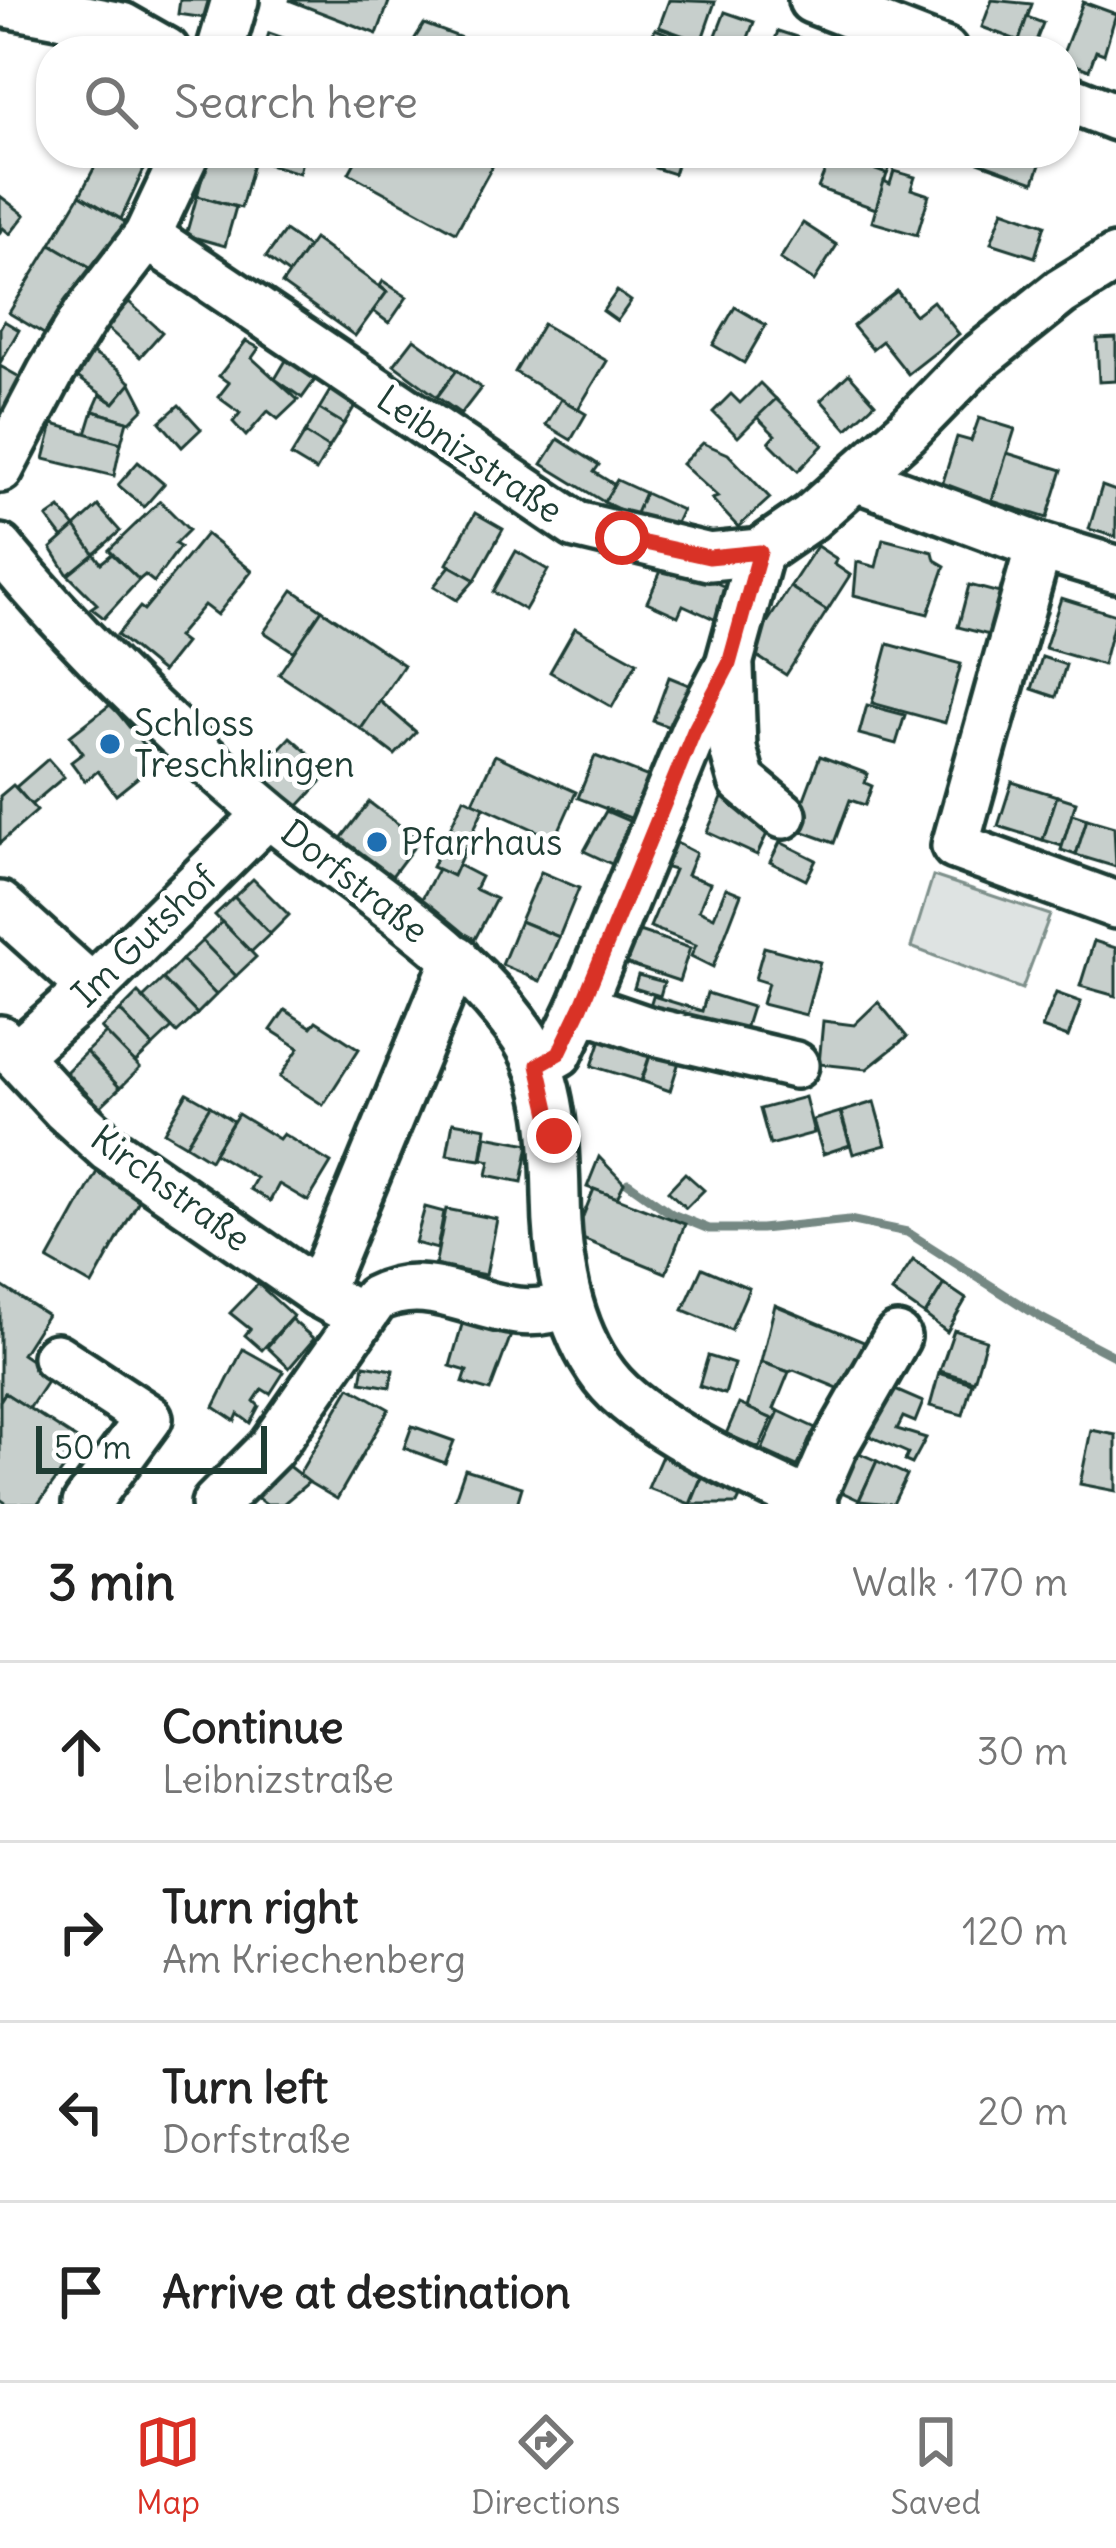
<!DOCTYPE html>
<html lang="en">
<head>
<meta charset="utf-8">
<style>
  body { margin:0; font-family:Delius,sans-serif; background:#f6f6f6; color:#222 }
  .scale { position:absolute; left:36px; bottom:30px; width:231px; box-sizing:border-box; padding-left:12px; border:6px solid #1f3d34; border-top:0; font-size:33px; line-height:42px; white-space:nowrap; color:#1f3d34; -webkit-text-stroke:9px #fff; paint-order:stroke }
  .stop { position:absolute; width:36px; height:36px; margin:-27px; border:9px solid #d93025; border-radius:50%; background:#fff }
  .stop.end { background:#d93025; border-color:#fff; box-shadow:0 3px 12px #0008 }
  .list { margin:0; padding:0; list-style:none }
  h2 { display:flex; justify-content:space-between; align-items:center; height:156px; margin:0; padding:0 48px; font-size:51px }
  h2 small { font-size:39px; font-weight:400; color:#767676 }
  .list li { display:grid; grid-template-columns:78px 1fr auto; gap:36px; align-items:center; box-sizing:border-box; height:180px; padding:0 48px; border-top:3px solid #e0e0e0 }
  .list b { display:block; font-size:45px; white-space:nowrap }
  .list p { margin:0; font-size:39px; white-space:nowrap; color:#767676 }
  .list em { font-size:39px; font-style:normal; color:#767676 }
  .icon { flex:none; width:66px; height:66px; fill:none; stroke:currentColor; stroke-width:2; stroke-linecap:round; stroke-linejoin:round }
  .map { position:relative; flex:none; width:1116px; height:1504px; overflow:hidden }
  .search { position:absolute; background:#fff; box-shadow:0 3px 9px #0004; left:36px; right:36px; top:36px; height:132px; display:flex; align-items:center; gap:30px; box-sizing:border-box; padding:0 42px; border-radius:48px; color:#767676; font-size:45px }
  .sheet { height:876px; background:#fff }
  nav { display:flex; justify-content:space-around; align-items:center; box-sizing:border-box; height:168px; border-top:3px solid #e0e0e0; background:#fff; font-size:33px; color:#767676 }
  nav a { display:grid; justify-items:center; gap:6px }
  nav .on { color:#d93025 }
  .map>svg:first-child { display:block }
</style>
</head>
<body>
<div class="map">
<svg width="1116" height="1504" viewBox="0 0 1116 1504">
  <rect width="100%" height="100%" fill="#fff"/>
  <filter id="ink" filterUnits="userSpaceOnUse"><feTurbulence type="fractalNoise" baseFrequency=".00833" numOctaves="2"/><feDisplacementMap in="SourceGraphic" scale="24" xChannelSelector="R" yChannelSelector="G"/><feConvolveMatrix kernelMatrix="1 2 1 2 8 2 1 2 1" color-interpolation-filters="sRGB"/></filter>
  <g filter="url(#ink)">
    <!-- green -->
    <path fill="#dee3e2" stroke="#7e908b" stroke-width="3" d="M933,876L1050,915L1022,989L911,947Z"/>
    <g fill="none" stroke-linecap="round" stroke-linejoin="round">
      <!-- stream -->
      <path stroke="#758883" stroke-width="9" d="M628,1183L672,1214L709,1229H761L849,1220L907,1232L1043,1319L1116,1357"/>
    </g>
    <!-- building -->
    <g fill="#c7cfcc" stroke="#1f3d34" stroke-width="3">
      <path d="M180,0H215L212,19L178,14Z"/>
      <path d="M289,0H385L389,2L377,34Z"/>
      <path d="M669,0L715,2L701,42L659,27Z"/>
      <path d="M992,0L1032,4L1019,41L982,27Z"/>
      <path d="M1083,2L1116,14L1104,54L1096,51L1089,70L1065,61L1064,51Z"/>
      <path d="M725,12L754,22L743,51H710Z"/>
      <path d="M1027,17L1043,23L1034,46L1019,41Z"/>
      <path d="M424,24L470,41L466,51H414L412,43Z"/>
      <path d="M655,29L678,38L673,51L649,44Z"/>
      <path d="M778,31L815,43L812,51H771Z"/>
      <path d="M269,33L312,48L311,51H263Z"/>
      <path d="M102,153H123L146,165L121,219L80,195Z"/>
      <path d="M209,153H256L241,208L197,196Z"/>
      <path d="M256,153H304L299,173L254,160Z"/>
      <path d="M360,153H472L493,165L456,232L349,173Z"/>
      <path d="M660,153H681L674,174L655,168Z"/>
      <path d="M832,153H896L887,174Z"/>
      <path d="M972,153H1044L1034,182L970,159Z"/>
      <path d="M832,154L887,174L876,209L818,188Z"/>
      <path d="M894,171L915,177L911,189L929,195L917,235L872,222L884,181L890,184Z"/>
      <path d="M80,195L125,222L95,270L51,244Z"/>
      <path d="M0,196L25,215L10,234L3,228L0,232Z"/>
      <path d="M197,196L236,207L225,246L186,235Z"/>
      <path d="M1003,210L1045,225L1035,257L991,243Z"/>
      <path d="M803,223L837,245L814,281L780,259Z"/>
      <path d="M285,231L308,247L289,274L266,257Z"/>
      <path d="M314,239L387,292L355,336L282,284Z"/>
      <path d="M51,244L95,270L54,340L9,313Z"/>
      <path d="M383,281L407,297L389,323L373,311L387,292L380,286Z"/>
      <path d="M617,291L631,301L617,321L603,311Z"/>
      <path d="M897,291L915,315L933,301L959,334L908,374L882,341L872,349L853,326Z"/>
      <path d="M129,302L162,332L140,357L106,327Z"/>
      <path d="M735,307L766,325L744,363L713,345Z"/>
      <path d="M4,321L19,330L0,363V328Z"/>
      <path d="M543,324L607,361L578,409L515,372Z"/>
      <path d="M1116,338V381L1099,382L1097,339Z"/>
      <path d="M414,339L457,370L437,397L394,365Z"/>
      <path d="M246,341L259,348L252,358L298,400L278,419L268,411L246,436L233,422L240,413L218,397L229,383L219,376Z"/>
      <path d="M89,351L118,369L131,383L114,403L73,374Z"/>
      <path d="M291,352L320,373L302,398L275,379Z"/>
      <path d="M0,366L32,384L0,425Z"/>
      <path d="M457,370L481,388L461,414L437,397Z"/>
      <path d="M849,374L875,403L847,429L821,400Z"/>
      <path d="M131,383L144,408L130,422L93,411L100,395L114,403Z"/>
      <path d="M760,383L776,399L738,437L713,412L731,394L740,403Z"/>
      <path d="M334,384L359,399L344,424L319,409Z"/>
      <path d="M561,399L586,414L571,440L546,425Z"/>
      <path d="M776,399L823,445L798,471L769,442L775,435L757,417Z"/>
      <path d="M179,405L201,429L182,447L160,422Z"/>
      <path d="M319,409L344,424L329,448L305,433Z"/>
      <path d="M93,411L127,421L121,443L86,434Z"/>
      <path d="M979,418L1015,429L992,501L942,485L957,437L971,441Z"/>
      <path d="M53,424L121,443L114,476L44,459Z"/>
      <path d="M305,433L329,448L316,471L291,456Z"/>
      <path d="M558,439L599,465L594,472L615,485L604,502L542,464Z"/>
      <path d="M703,443L728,454L770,498L738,527L712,499L718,497L682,464Z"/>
      <path d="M1007,453L1062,470L1047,518L992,501Z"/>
      <path d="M138,462L164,484L144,507L118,485Z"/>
      <path d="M617,480L645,493L635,517L604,502Z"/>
      <path d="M1102,486L1116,491V537L1089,529Z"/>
      <path d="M645,493L682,510L670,536L633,520Z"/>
      <path d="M160,501L189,530L175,544L180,547L154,582L145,575L139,580L109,550Z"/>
      <path d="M98,506L120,531L94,554L75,527Z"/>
      <path d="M60,508L75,527L63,538L47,517Z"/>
      <path d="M475,513L503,529L475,580L447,564Z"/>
      <path d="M75,527L94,554L68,575L51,548Z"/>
      <path d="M206,534L252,571L217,615L204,605L177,637L185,643L162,672L117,635L140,607L144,610Z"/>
      <path d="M883,539L933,552L935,560L945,566L928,614L854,595L857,562L876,567Z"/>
      <path d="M817,546L837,559L834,564L850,575L827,611L790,587Z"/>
      <path d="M516,551L548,570L525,610L493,592Z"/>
      <path d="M94,554L101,563L112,554L139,580L104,618L91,608L97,604L68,575Z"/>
      <path d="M666,560L732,590L723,623L683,605L678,616L647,602Z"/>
      <path d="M450,566L475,580L457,600L434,586Z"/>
      <path d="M969,585L1000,593L989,635L958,627Z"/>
      <path d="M790,587L827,611L786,675L749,651Z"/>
      <path d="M293,590L322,610L294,652L264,632Z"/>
      <path d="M1061,598L1116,615L1103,665L1045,648Z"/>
      <path d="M322,610L404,665L361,729L279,674Z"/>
      <path d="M575,628L637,662L612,707L550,672Z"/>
      <path d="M888,644L961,664L945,723L872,703Z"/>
      <path d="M1042,657L1066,665L1056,697L1032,689Z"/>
      <path d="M669,677L699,689L683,732L653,721Z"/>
      <path d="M380,701L416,732L395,755L361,729Z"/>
      <path d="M111,704L157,762L116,795L98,771L85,781L71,762L83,753L70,736Z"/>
      <path d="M867,705L905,715L896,744L859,734Z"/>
      <path d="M290,737L330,772L296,809L256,774Z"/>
      <path d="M495,755L576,792L555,839L473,802Z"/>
      <path d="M595,756L654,779L638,821L578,798Z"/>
      <path d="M820,756L868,774L865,783L872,786L865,805L850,800L834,843L793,828Z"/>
      <path d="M48,759L64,777L31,805L16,787Z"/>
      <path d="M1012,782L1057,796L1043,840L998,826Z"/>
      <path d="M13,785L37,811L0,843V796Z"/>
      <path d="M728,785L773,821L757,855L707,832Z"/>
      <path d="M1057,796L1076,802L1062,846L1043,840Z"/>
      <path d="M464,798L484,807L453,876L432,867Z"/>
      <path d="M369,802L419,840L386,884L336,845Z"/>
      <path d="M606,811L636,824L614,865L584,851Z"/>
      <path d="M1072,814L1087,819L1076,855L1061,850Z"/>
      <path d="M1087,819L1114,827L1116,867L1076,855Z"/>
      <path d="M667,838L696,853L687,875L710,883L699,910L714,917L726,888L741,894L713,967L691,956L696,945L650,927L674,870L656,865Z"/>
      <path d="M780,842L816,860L806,880L770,862Z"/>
      <path d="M458,865L481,877L475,889L496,899L475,939L417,908L438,869L453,876Z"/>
      <path d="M541,872L579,888L559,937L520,921Z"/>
      <path d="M253,879L289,915L270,934L234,897Z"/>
      <path d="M234,897L270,934L251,952L215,915Z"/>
      <path d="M520,921L559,937L540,981L502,965Z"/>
      <path d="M222,922L256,957L236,976L202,941Z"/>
      <path d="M630,928L690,948L679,981L619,961Z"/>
      <path d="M202,941L236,976L216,995L182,960Z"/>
      <path d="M1094,941L1116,948V996L1080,986Z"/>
      <path d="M764,947L820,962L806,1015L762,1004L768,983L755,979Z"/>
      <path d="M182,960L216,995L197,1014L163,979Z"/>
      <path d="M638,975L664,982L660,996L634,988Z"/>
      <path d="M163,979L197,1014L177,1033L143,998Z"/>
      <path d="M138,993L172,1028L153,1046L120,1011Z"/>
      <path d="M707,993L752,1007L740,1045L647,1015L653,996L702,1011Z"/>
      <path d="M1056,993L1081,1002L1068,1037L1042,1028Z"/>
      <path d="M878,1002L907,1037L867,1069L819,1064L823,1021L854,1025Z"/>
      <path d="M285,1010L311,1027L316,1021L359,1049L323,1105L280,1077L299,1048L271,1030Z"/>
      <path d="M120,1011L153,1046L135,1063L101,1028Z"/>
      <path d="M605,1027L654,1043L641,1081L592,1066Z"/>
      <path d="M106,1033L140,1068L120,1088L86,1052Z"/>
      <path d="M654,1043L682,1052L670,1091L642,1081Z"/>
      <path d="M86,1052L120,1088L100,1107L66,1072Z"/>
      <path d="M187,1093L210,1106L186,1145L164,1132Z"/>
      <path d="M805,1097L814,1133L770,1145L760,1109Z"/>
      <path d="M874,1102L886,1145L853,1154L841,1112Z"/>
      <path d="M210,1106L233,1121L210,1160L186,1145Z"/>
      <path d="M840,1112L850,1145L823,1154L813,1120Z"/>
      <path d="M238,1114L279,1139L283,1134L331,1163L308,1201L279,1184L270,1201L250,1189L256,1178L214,1153Z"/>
      <path d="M453,1122L486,1128L481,1160L447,1155Z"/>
      <path d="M486,1136L529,1144L522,1182L487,1175L490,1161L482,1159Z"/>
      <path d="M599,1157L624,1183L617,1198L587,1187Z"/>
      <path d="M99,1168L143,1193L92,1285L48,1260Z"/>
      <path d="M685,1173L704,1190L686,1208L668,1191Z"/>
      <path d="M594,1189L685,1224L666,1273L575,1236Z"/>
      <path d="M425,1207L444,1212L437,1249L415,1243Z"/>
      <path d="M446,1209L497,1219L486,1275L435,1266Z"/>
      <path d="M913,1260L944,1284L925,1315L892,1292Z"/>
      <path d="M702,1268L749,1288L731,1330L683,1310Z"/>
      <path d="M258,1284L293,1316L262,1350L245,1335L250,1329L230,1313Z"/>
      <path d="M944,1284L966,1299L947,1332L925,1315Z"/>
      <path d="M0,1285L47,1315L22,1354L52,1374L29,1409L5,1393L0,1401Z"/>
      <path d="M775,1305L864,1342L845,1391L794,1370L789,1372L761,1362Z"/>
      <path d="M291,1319L314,1339L289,1368L267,1347Z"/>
      <path d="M463,1321L511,1335L490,1391L463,1383L467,1371L450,1366Z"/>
      <path d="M954,1330L986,1340L974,1381L940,1371Z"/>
      <path d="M243,1349L284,1372L270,1394L262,1389L254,1401L259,1406L250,1423L238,1414L235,1421L214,1407Z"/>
      <path d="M708,1356L734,1364L725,1394L699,1386Z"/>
      <path d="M761,1362L789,1372L774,1409L779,1411L775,1420L747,1408Z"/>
      <path d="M364,1365L393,1370L390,1387L361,1382Z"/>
      <path d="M939,1373L972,1383L963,1415L930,1406Z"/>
      <path d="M879,1383L923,1402L915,1422L903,1417L897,1429L926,1438L912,1464L905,1461L908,1453L865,1434Z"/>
      <path d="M350,1387L389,1409L337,1499L298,1476Z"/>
      <path d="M5,1393L83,1443L38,1504H7L0,1499V1401Z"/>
      <path d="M739,1404L772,1419L759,1448L726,1434Z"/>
      <path d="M779,1411L824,1432L806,1470L762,1450Z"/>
      <path d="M412,1426L454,1441L445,1463L404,1448Z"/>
      <path d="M1091,1430L1116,1435V1491L1080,1484Z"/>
      <path d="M665,1449L706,1466L690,1504L648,1488Z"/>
      <path d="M850,1449L877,1461L859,1500L831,1487Z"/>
      <path d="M877,1461L907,1475L893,1504L859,1501Z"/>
      <path d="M287,1465L309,1482L283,1504H265L255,1496Z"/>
      <path d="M465,1469L522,1487L517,1504H453Z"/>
      <path d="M705,1470L745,1487L737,1504H691Z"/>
    </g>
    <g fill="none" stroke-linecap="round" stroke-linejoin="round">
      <defs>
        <g id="minor">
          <path d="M812,0L944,51"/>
          <path d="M0,3L122,26L166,51"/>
          <path d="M220,51L235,0"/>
          <path d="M1065,97L1116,117"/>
          <path d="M147,236L576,525L709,557L760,552L811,517L906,432L976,360L1061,292L1116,258"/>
          <path d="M0,469L51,372L86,315L147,236L186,153"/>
          <path d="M856,478L1039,546L1116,569"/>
          <path d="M1039,546L955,846L1116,905"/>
          <path d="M0,548C81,647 173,734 271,816C355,885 464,947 524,1037C553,1082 555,1144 556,1196C557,1258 566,1326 605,1377C643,1427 756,1477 814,1504"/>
          <path d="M730,667L733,749L742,781L783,815"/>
          <path d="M0,905L92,988"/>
          <path d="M581,1007L651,1031L795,1065"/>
          <path d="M0,1039L64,1108L109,1149L318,1293L360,1316"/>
          <path d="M16,1055L92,988L268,814"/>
          <path d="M538,1065L559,1053L581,1007L694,731L729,664L760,552"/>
          <path d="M318,1293L456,958"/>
          <path d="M56,1357L149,1418L86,1504"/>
          <path d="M810,1502L834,1447L897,1337"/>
          <path d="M215,1504L271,1448L375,1299C441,1264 497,1334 567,1304"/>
        </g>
      </defs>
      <!-- minor casing -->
      <use href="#minor" stroke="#1f3d34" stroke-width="54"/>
      <!-- minor -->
      <use href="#minor" stroke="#fff" stroke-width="45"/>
    </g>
  </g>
  <g fill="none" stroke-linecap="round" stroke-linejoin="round" filter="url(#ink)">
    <!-- route -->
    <path stroke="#d93025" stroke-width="15" d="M554,1136L538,1065L559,1053L581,1007L694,731L729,664L760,552L709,557L622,538"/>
  </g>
  <!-- markers -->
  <g fill="#1f6fb2" stroke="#fff" stroke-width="4.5">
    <circle cx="110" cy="744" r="12"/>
    <circle cx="377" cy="842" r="12"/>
  </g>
  <g text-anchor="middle" stroke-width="10" stroke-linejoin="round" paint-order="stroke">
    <!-- street labels -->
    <g font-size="36" fill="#1f3d34" stroke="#fff">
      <text transform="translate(470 454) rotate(34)" y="13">Leibnizstraße</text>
      <text transform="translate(355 881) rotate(38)" y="13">Dorfstraße</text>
      <text transform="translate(144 936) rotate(-44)" y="13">Im Gutshof</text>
      <text transform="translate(171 1188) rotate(36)" y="13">Kirchstraße</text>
    </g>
    <!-- poi labels -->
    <g font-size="36" fill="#1f3d34" stroke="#fff" text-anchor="start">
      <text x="134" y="736">Schloss<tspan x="134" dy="41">Treschklingen</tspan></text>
      <text x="401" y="855">Pfarrhaus</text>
    </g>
  </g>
</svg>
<div class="scale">50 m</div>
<div class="stop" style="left:622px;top:538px"></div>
<div class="stop end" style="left:554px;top:1136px"></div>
<div class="search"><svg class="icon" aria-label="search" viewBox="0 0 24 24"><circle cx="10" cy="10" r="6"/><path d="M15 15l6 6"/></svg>Search here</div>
</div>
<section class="sheet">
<h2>3 min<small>Walk · 170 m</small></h2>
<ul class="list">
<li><svg class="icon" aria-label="ahead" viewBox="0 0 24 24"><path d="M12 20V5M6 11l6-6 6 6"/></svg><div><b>Continue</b><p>Leibnizstraße</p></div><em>30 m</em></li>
<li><svg class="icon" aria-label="right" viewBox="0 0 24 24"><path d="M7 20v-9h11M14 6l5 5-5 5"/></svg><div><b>Turn right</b><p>Am Kriechenberg</p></div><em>120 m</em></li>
<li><svg class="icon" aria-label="left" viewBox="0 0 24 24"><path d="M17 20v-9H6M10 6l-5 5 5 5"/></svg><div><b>Turn left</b><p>Dorfstraße</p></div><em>20 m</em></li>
<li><svg class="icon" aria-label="arrive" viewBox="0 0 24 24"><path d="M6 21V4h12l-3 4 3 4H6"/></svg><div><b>Arrive at destination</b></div></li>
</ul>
</section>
<nav>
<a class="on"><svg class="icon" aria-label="map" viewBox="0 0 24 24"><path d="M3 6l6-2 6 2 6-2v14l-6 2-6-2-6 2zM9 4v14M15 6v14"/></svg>Map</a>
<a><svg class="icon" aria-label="directions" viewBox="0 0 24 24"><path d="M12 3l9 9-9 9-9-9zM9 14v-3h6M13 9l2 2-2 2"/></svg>Directions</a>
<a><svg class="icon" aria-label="saved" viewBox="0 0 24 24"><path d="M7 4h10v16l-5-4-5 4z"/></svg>Saved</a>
</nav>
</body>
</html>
